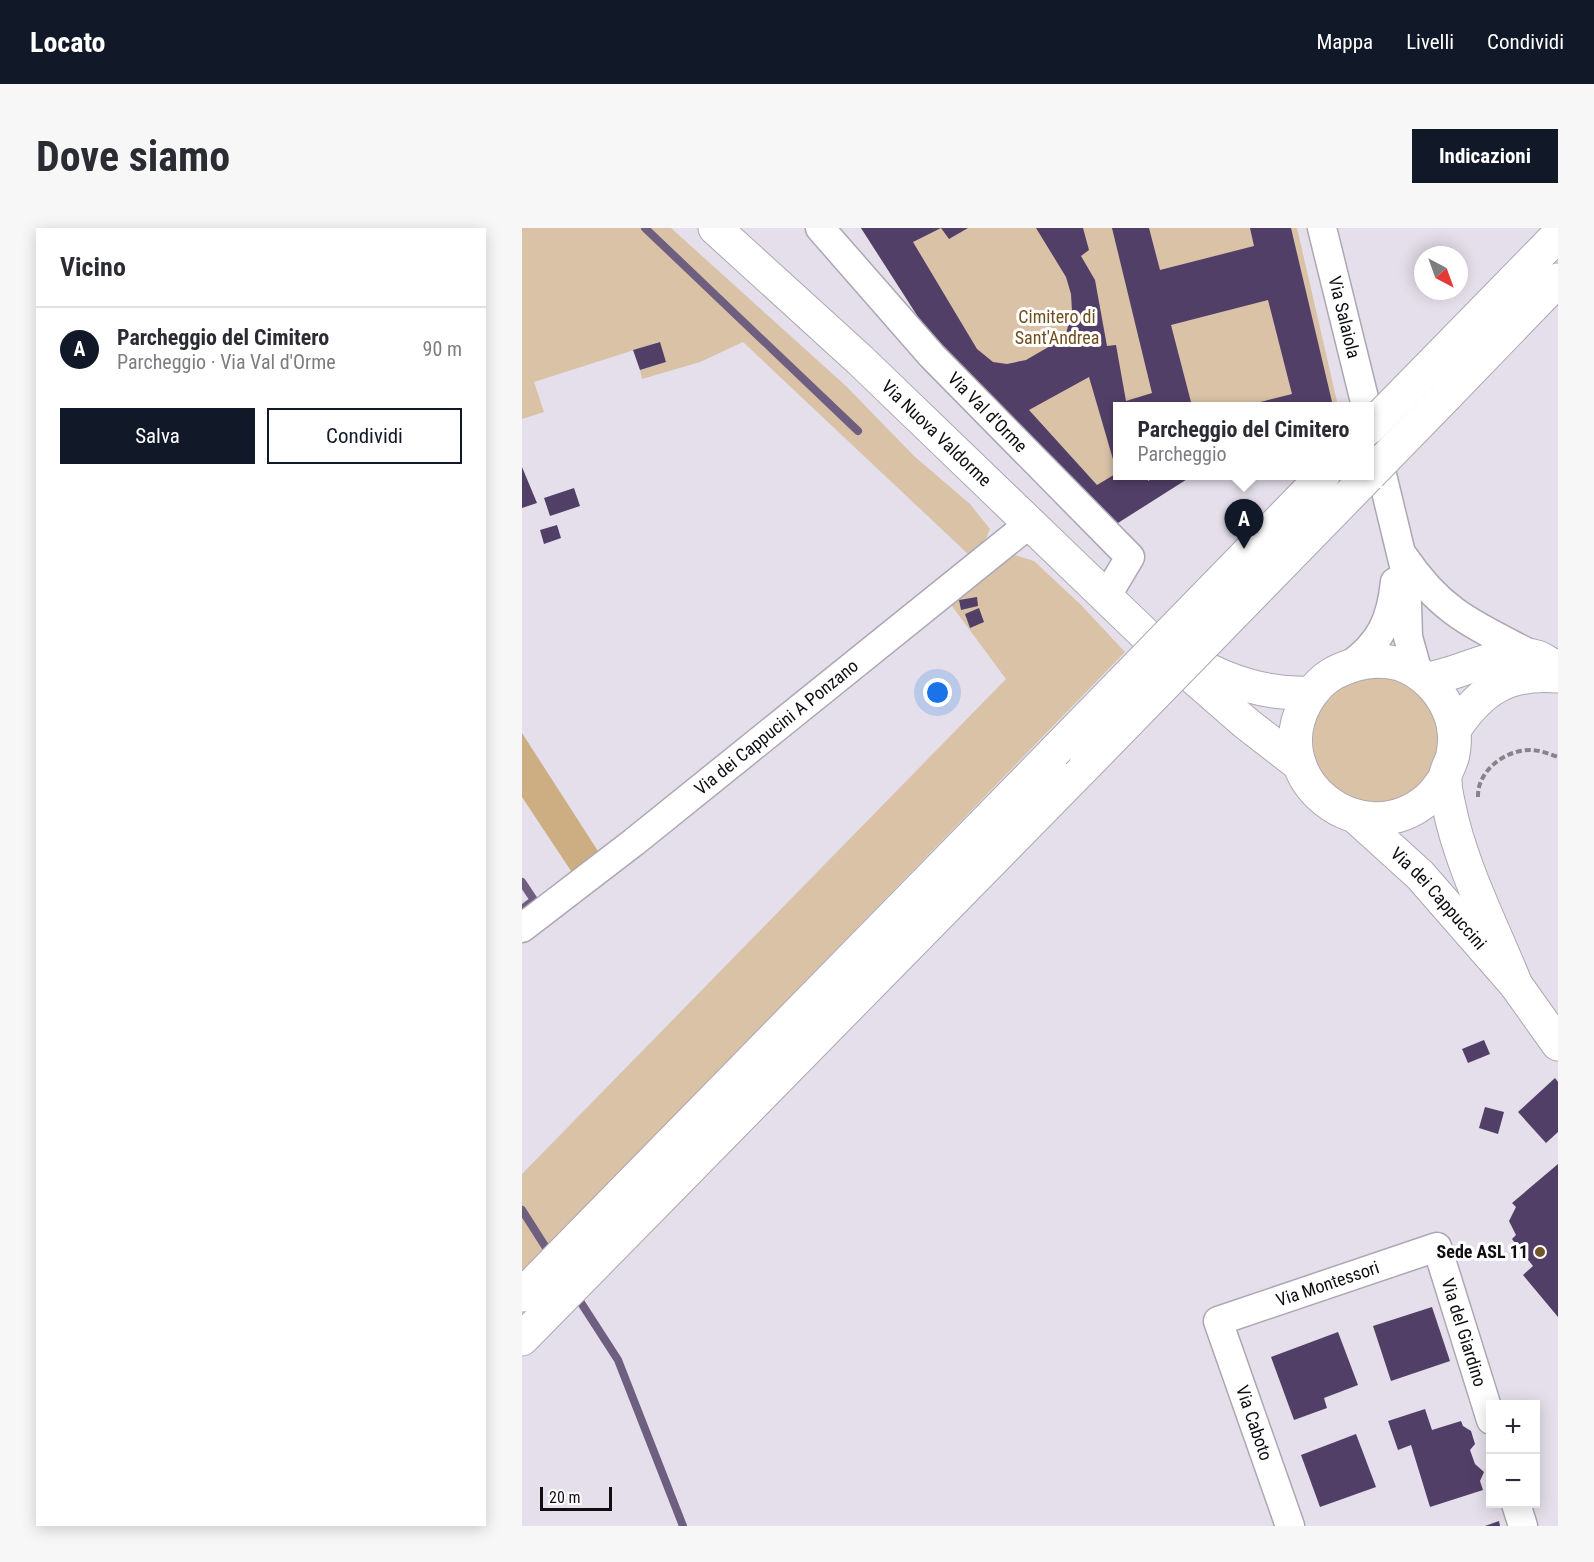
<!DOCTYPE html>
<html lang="it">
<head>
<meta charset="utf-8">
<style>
  body { margin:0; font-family:"Roboto Condensed",sans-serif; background:#f7f7f7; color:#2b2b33 }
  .controls { position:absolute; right:18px; bottom:18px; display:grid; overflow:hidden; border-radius:0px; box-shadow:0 3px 15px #0003 }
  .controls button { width:54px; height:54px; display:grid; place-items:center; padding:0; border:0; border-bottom:2px solid #e1e1e2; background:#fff; color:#2b2b33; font:30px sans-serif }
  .compass { position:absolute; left:892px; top:18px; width:54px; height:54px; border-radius:50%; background:#fff; box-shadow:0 3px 15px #0003; rotate:139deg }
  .scale { position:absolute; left:18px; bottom:15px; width:72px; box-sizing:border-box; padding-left:6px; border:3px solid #100e12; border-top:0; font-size:16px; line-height:21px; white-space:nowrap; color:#100e12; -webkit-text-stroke:4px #fff; paint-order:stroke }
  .you { position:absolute; left:416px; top:465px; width:21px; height:21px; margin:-15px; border:4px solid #fff; border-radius:50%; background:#1a73e8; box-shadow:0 0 0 9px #1a73e833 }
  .badge { display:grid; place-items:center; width:39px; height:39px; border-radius:50%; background:#111827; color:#fff; font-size:20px; font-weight:700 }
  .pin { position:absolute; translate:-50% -50px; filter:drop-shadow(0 2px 3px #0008) }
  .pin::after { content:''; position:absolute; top:32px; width:21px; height:18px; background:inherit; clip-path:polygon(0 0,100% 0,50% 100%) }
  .popup { position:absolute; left:591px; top:174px; width:261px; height:78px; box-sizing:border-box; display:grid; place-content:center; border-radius:0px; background:#fff; filter:drop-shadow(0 2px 4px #0005); font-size:20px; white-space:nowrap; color:#7c7c81 }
  .popup b { font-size:22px; color:#2b2b33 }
  .popup::after { content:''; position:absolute; left:50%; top:100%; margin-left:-12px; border:12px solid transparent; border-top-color:#fff }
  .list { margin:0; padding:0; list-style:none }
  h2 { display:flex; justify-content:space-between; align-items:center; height:78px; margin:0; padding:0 24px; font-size:26px }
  h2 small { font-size:20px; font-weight:400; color:#7c7c81 }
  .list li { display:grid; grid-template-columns:39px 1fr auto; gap:18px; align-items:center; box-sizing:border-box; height:84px; padding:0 24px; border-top:2px solid #e1e1e2 }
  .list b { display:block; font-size:22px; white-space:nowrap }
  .list p { margin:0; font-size:20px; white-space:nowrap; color:#7c7c81 }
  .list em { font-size:20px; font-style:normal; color:#7c7c81 }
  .actions { display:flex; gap:12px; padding:18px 24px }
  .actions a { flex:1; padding:14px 0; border:2px solid #111827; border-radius:0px; text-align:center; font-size:21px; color:#111827 }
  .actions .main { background:#111827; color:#fff }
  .map { position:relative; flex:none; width:1036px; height:1298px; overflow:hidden; border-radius:0px }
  header { display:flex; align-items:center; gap:36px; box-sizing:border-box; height:84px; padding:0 30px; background:#111827; color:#fff }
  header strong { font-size:28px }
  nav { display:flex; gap:33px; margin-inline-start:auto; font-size:21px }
  .intro { display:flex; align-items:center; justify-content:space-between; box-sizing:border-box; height:144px; padding:0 36px }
  h1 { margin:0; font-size:42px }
  .button { padding:15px 27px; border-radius:0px; background:#111827; color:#fff; font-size:21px; font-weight:700 }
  main { display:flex; gap:36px; padding:0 36px }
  aside { flex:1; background:#fff; border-radius:0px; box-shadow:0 3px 15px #0003 }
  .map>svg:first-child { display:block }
</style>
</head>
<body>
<header>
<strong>Locato</strong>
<nav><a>Mappa</a><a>Livelli</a><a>Condividi</a></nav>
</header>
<div class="intro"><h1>Dove siamo</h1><a class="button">Indicazioni</a></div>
<main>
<aside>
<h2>Vicino<small></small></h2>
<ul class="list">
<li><span class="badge">A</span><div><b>Parcheggio del Cimitero</b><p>Parcheggio · Via Val d'Orme</p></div><em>90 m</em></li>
</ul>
<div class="actions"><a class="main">Salva</a><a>Condividi</a></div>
</aside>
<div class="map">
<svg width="1036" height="1298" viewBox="0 0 1036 1298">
  <rect width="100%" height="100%" fill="#e4dfea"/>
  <!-- green -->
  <g fill="#d9c2a6">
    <path d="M0,0H149L324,158L392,228L448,276L468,301L462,315L446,326L221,114L178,134L120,151L118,142L144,134L137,114L12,154L22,184L0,191Z"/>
    <path d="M339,0H775L816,178H596V248H670L588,300L416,120Z"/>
    <path d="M483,324L512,333L559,377L603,424L0,1045V946L484,451L421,366Z"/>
    <circle cx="854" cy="512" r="63"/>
  </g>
  <!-- forest -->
  <path fill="#cdad82" d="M0,505L83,634L57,655L0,569Z"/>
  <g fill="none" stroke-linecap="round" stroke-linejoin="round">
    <!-- stream -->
    <g stroke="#6e5e7f" stroke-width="8">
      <path d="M123,0L336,203"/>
      <path d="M0,654L12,672L0,681"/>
      <path d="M0,982L28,1026"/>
      <path d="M54,1067L96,1132L161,1298"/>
    </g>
  </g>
  <!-- building -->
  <g fill="#523f67" fill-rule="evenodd">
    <path d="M339,0H419L391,14L455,121L471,134L485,136L504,132L535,114L544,106L550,83L549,66L544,49L514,0H561L567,22L559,28L573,52L585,118L594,117L604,173L630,165L590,0H627L638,42L732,18L728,0H769L811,178H723L770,166L746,72L649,97L670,178H596V248H625L626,253L635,248H670L588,300L416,120ZM567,149L595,245L575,257L507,182Z"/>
    <path d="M419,0H446L427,11Z"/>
    <path d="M138,114L144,134L118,142L111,122Z"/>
    <path d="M0,239L15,275L0,280Z"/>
    <path d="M52,260L58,278L28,288L22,270Z"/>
    <path d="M35,297L39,310L22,316L18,302Z"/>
    <path d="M455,369L456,378L439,382L437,372Z"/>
    <path d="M457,380L462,394L448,400L443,386Z"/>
    <path d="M962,812L968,826L946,835L940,821Z"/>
    <path d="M1033,850L1036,854V904L1024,915L996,884Z"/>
    <path d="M963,879L982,884L976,906L957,900Z"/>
    <path d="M1036,936V1089L1001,1047L1011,1038L990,1011L994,1007L987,993L994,979L990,975Z"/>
    <path d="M910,1079L928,1133L869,1153L851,1098Z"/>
    <path d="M816,1104L836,1157L802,1170L805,1180L772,1192L749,1129Z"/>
    <path d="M903,1181L910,1202L939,1193L941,1198L949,1203L953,1216L948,1222L953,1236L962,1244L958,1253L961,1262L908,1279L889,1217L876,1222L866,1193Z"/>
    <path d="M834,1206L854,1259L798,1279L779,1227Z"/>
    <path d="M977,1293L978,1298H963Z"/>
  </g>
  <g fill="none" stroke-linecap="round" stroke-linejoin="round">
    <defs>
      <g id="minor">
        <path id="s1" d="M298,0L410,128L608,329L584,369"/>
        <path id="s2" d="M800,0L844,178"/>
        <path d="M848,197L884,346L886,409L896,445"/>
        <path d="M882,329C921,387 955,398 1014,429"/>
        <path d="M828,437C859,414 869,392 873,354"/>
        <path id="s3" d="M0,700L112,614L507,296"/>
        <path d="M994,1276L1001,1298"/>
        <path id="s4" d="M768,1298L696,1093L915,1019L969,1192"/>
      </g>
      <g id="major">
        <path id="s5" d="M193,0L338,132L632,415L725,496L778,537"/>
        <path d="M668,433C708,454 744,467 789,465"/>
        <path d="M904,451C939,447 982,418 1015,429C1022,432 1029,437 1036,440"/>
        <path d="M932,502C959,461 986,444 1036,448"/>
        <path d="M923,550C918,557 913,565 906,571C839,628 741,551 784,474C791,462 801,451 812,445C834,434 854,430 878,436C899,443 917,461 926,481C932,494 934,511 931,526C930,534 923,543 923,551C923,560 925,570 927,578C938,636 972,702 994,757"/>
        <path id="s6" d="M834,589L898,647L994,757L1036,816"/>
      </g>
      <g id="highway">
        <path d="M903,143L1036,7"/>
        <path d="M924,168L1036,52"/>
        <path d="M0,1067L532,524"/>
        <path d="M0,1111L564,537"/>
      </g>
    </defs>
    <!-- minor casing -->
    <use href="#minor" stroke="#aca7b2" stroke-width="31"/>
    <!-- major casing -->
    <use href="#major" stroke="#aca7b2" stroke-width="35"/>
    <!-- highway casing -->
    <use href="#highway" stroke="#aca7b2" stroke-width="35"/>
    <!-- path -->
    <path stroke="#87838b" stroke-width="4" stroke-dasharray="6 3" stroke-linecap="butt" d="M956,569C955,543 983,522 1008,522C1018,522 1027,526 1036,529"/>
    <!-- minor -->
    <use href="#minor" stroke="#fff" stroke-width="28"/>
    <!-- major -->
    <use href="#major" stroke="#fff" stroke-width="33"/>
    <!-- highway -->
    <use href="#highway" stroke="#fff" stroke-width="33"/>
    <defs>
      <g id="highway-bridge">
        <path d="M848,199L903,143"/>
        <path d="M848,246L924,168"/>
        <path d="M532,524L801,248"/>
        <path d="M564,537L846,248"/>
      </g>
    </defs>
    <!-- highway-bridge casing -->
    <use href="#highway-bridge" stroke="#aca7b2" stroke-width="35" stroke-linecap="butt"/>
    <!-- highway-bridge -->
    <use href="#highway-bridge" stroke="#fff" stroke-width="33"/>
  </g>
  <!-- markers -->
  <circle fill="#74552a" stroke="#fff" stroke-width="2" cx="1018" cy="1024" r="6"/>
  <g text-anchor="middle" stroke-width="6" stroke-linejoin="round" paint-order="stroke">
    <!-- park labels -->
    <g font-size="18" fill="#704e1c" stroke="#fff">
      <text x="535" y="95">Cimitero di<tspan x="535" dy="21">Sant'Andrea</tspan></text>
    </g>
    <!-- street labels -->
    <g font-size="18" fill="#100e12" stroke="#fff">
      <text dy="6" stroke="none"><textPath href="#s2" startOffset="92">Via Salaiola</textPath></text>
      <text dy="6" stroke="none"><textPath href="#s1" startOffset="249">Via Val d'Orme</textPath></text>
      <text dy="6" stroke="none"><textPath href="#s5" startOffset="302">Via Nuova Valdorme</textPath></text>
      <text dy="6" stroke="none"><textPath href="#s3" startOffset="324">Via dei Cappucini A Ponzano</textPath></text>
      <text dy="6" stroke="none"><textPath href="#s6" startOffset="116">Via dei Cappuccini</textPath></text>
      <text dy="6" stroke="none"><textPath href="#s4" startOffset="333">Via Montessori</textPath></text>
      <text dy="6" stroke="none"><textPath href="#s4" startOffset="538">Via del Giardino</textPath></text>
      <text transform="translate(732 1195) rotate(71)" y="6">Via Caboto</text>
    </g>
    <!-- poi labels -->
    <g font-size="18" font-weight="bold" fill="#100e12" stroke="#fff" text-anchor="end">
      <text x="1006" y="1030">Sede ASL 11</text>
    </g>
  </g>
</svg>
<div class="controls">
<button>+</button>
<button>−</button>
</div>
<svg class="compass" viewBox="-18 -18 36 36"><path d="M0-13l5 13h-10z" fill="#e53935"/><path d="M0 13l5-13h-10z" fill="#7c7c81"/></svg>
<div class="scale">20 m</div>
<div class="you"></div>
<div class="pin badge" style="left:722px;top:321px">A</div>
<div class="popup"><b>Parcheggio del Cimitero</b>Parcheggio</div>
</div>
</main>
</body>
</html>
